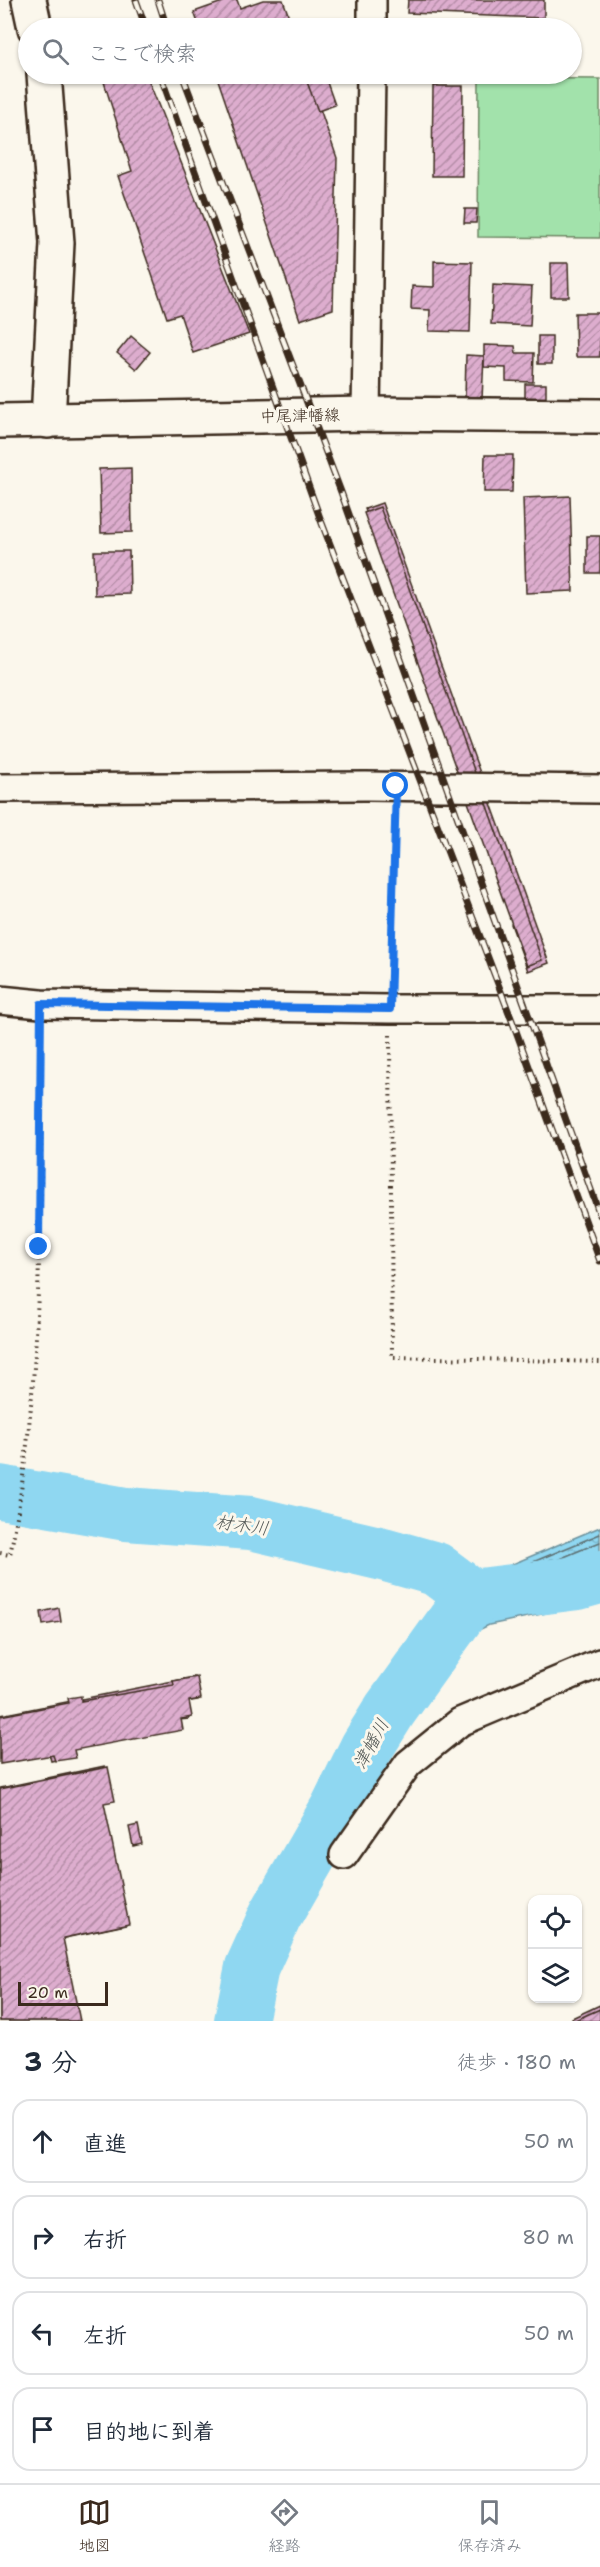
<!DOCTYPE html>
<html lang="ja">
<head>
<meta charset="utf-8">
<style>
  body { margin:0; font-family:"Shantell Sans","Klee One",sans-serif; background:#f6f6f7; color:#1f2937 }
  .controls { position:absolute; right:18px; bottom:18px; display:grid; overflow:hidden; border-radius:12px; box-shadow:0 2px 4px #0004 }
  .controls button { width:54px; height:54px; display:grid; place-items:center; padding:0; border:0; border-bottom:2px solid #e0e1e3; background:#fff; color:#1f2937; font:30px sans-serif }
  .scale { position:absolute; left:18px; bottom:15px; width:90px; box-sizing:border-box; padding-left:6px; border:3px solid #3b2a1e; border-top:0; font-size:16px; line-height:21px; white-space:nowrap; color:#3b2a1e; -webkit-text-stroke:4px #fbf7ec; paint-order:stroke }
  .stop { position:absolute; width:18px; height:18px; margin:-14px; border:4px solid #1a73e8; border-radius:50%; background:#fff }
  .stop.end { background:#1a73e8; border-color:#fff; box-shadow:0 2px 6px #0008 }
  .list { margin:0; padding:0; list-style:none }
  h2 { display:flex; justify-content:space-between; align-items:center; height:78px; margin:0; padding:0 24px; font-size:26px }
  h2 small { font-size:20px; font-weight:400; color:#747a83 }
  .list li { display:grid; grid-template-columns:39px 1fr auto; gap:18px; align-items:center; box-sizing:border-box; height:84px; margin:0 12px 12px; padding:0 12px; border:2px solid #e0e1e3; border-radius:18px }
  .list b { display:block; font-size:22px; white-space:nowrap }
  .list em { font-size:20px; font-style:normal; color:#747a83 }
  .icon { flex:none; width:33px; height:33px; fill:none; stroke:currentColor; stroke-width:2; stroke-linecap:round; stroke-linejoin:round }
  .map { position:relative; flex:none; width:600px; height:2021px; overflow:hidden }
  .search { position:absolute; background:#fff; box-shadow:0 2px 4px #0004; left:18px; right:18px; top:18px; height:66px; display:flex; align-items:center; gap:15px; box-sizing:border-box; padding:0 21px; border-radius:33px; color:#747a83; font-size:22px }
  .sheet { height:462px; background:#fff }
  nav { display:flex; justify-content:space-around; align-items:center; box-sizing:border-box; height:84px; border-top:2px solid #e0e1e3; background:#fff; font-size:16px; color:#747a83 }
  nav a { display:grid; justify-items:center; gap:3px }
  nav .on { color:#3b2a1e }
  .map>svg:first-child { display:block }
</style>
</head>
<body>
<div class="map">
<svg width="600" height="2021" viewBox="0 0 600 2021">
  <defs>
    <pattern id="water-ripples" width="26" height="14" patternUnits="userSpaceOnUse" patternTransform="scale(1.5)"><rect width="26" height="14" fill="#8fd7f1"/><path d="M2 4q2-2 4 0t4 0M15 11q2-2 4 0t4 0" fill="none" stroke="#7cb9ce"/></pattern>
    <pattern id="building-hatch" width="6" height="6" patternUnits="userSpaceOnUse" patternTransform="scale(1.5)"><rect width="6" height="6" fill="#ddadce"/><path d="M-1 1l2-2M0 6l6-6M5 7l2-2" fill="none" stroke="#b48da7"/></pattern>
  </defs>
  <rect width="100%" height="100%" fill="#fbf7ec"/>
  <filter id="ink" filterUnits="userSpaceOnUse"><feTurbulence type="fractalNoise" baseFrequency=".0167" numOctaves="2"/><feDisplacementMap in="SourceGraphic" scale="12" xChannelSelector="R" yChannelSelector="G"/><feConvolveMatrix kernelMatrix="1 2 1 2 8 2 1 2 1" color-interpolation-filters="sRGB"/></filter>
  <g filter="url(#ink)">
    <!-- green -->
    <path fill="#a2e2ab" stroke="#6e8664" stroke-width="1.5" d="M479,78L600,79V238L478,237Z"/>
    <!-- water -->
    <path fill="url(#water-ripples)" stroke="#6d929d" stroke-width="1.5" d="M600,1527V1602L489,1625L464,1637L420,1671L449,1592L436,1569L473,1572L508,1566Z"/>
    <g fill="none" stroke-linecap="round" stroke-linejoin="round">
      <!-- shore -->
      <g stroke="#5d6f72" stroke-width="1.5">
        <path d="M600,1534L509,1572L474,1578L451,1577L450,1580L455,1593L436,1645L440,1647L461,1631L487,1619L600,1597"/>
        <path d="M600,1542L511,1579L464,1585L452,1623L456,1625L486,1611L600,1589"/>
        <path d="M600,1552L516,1587L473,1594L469,1605L472,1607L484,1602L600,1580"/>
      </g>
      <!-- river -->
      <g stroke="#8fd7f1" stroke-width="54">
        <path d="M0,1492L126,1514L251,1523L383,1554L436,1569L472,1596"/>
        <path d="M241,2021L252,1967L275,1916L337,1808L367,1747L390,1710L472,1596L578,1583L600,1577"/>
      </g>
    </g>
    <!-- building -->
    <g fill="url(#building-hatch)" stroke="#3b2a1e" stroke-width="1.5">
      <path d="M228,0H237L240,8L263,0H283L293,28H200L194,12Z"/>
      <path d="M408,0H544V18L407,13Z"/>
      <path d="M120,74H146L249,334L193,353L180,314L167,318L118,176L132,171L104,82Z"/>
      <path d="M216,74H308L337,158L333,309L300,320Z"/>
      <path d="M304,74H324L335,105L318,111Z"/>
      <path d="M433,86H463L462,176H432Z"/>
      <path d="M465,209H477L476,223H464Z"/>
      <path d="M434,261L472,262L470,332L429,331L430,310L411,309L412,286L434,287Z"/>
      <path d="M551,263H568L569,297H551Z"/>
      <path d="M493,285L532,287L530,326L491,324Z"/>
      <path d="M575,313H600V357H576Z"/>
      <path d="M131,336L150,352L136,369L117,353Z"/>
      <rect x="538" y="336" width="14" height="28"/>
      <path d="M484,345L515,346L516,353H534L533,382L506,381V368L484,367Z"/>
      <path d="M466,355L484,356L482,399H465Z"/>
      <rect x="525" y="384" width="21" height="17"/>
      <path d="M485,455H513L512,492H484Z"/>
      <path d="M131,468L132,532L101,533L99,469Z"/>
      <path d="M570,496L573,591L526,593L523,498Z"/>
      <path d="M382,503L549,963L528,971L511,924L515,923L365,509Z"/>
      <path d="M380,507L542,960L527,966L364,513Z"/>
      <rect x="587" y="536" width="13" height="37"/>
      <path d="M94,551H129L130,594L95,595Z"/>
      <path d="M59,1608L61,1622L43,1625L41,1612Z"/>
      <path d="M194,1677L198,1700L186,1702L189,1719L178,1720L180,1728L68,1750L69,1757L51,1761L48,1750L0,1759V1715Z"/>
      <path d="M197,1677L201,1699L189,1701L192,1717L181,1719L183,1730L74,1750L76,1758L55,1761L53,1755L0,1764V1716L69,1703L68,1698L81,1696V1701L174,1685L173,1681Z"/>
      <path d="M105,1766L112,1800L100,1803L126,1925L60,1939L77,2021H0V1788Z"/>
      <path d="M108,1767L115,1801L104,1803L129,1924L63,1938L80,2021H0V1789Z"/>
      <path d="M138,1825L142,1844L133,1846L129,1827Z"/>
      <path d="M600,2005V2021H573L572,2018Z"/>
      <path d="M600,2009V2021H573Z"/>
    </g>
    <g fill="none" stroke-linecap="round" stroke-linejoin="round">
      <defs>
        <g id="minor">
          <path d="M372,28V0"/>
          <path d="M366,414L371,74"/>
          <path d="M0,788L366,786L600,789"/>
          <path d="M0,1000L41,1004L390,1009H600"/>
          <path d="M344,1855L408,1764L460,1722L600,1663"/>
        </g>
        <g id="tertiary">
          <path d="M29,0L35,28"/>
          <path d="M44,74L57,243L48,421"/>
        </g>
        <path id="secondary" d="M0,421L366,414L600,416"/>
      </defs>
      <!-- minor casing -->
      <use href="#minor" stroke="#3b2a1e" stroke-width="32"/>
      <!-- tertiary casing -->
      <use href="#tertiary" stroke="#3b2a1e" stroke-width="38"/>
      <!-- secondary casing -->
      <use href="#secondary" stroke="#3b2a1e" stroke-width="38"/>
      <!-- path -->
      <g stroke="#3b2a1e" stroke-width="4" stroke-dasharray="1.5 4.5" stroke-linecap="butt">
        <path d="M390,983L396,813"/>
        <path d="M390,1035L392,1357L600,1362"/>
        <path d="M0,1553L10,1555C44,1383 40,1207 41,1033"/>
      </g>
      <!-- minor -->
      <use href="#minor" stroke="#fbf7ec" stroke-width="27"/>
      <!-- tertiary -->
      <use href="#tertiary" stroke="#fbf7ec" stroke-width="33"/>
      <!-- secondary -->
      <use href="#secondary" stroke="#fbf7ec" stroke-width="33"/>
      <defs>
        <g id="rail">
          <path d="M136,0L146,28"/>
          <path d="M158,0L167,28"/>
          <path d="M160,74L320,518L516,1031L600,1261"/>
          <path d="M182,74L341,492L600,1215"/>
        </g>
      </defs>
      <!-- rail casing -->
      <use href="#rail" stroke="#3b2a1e" stroke-width="7"/>
      <!-- rail -->
      <use href="#rail" stroke="#fbf7ec" stroke-width="4.5" stroke-dasharray="14" stroke-linecap="butt"/>
    </g>
  </g>
  <g fill="none" stroke-linecap="round" stroke-linejoin="round" filter="url(#ink)">
    <!-- route -->
    <path stroke="#1a73e8" stroke-width="8" d="M39,1247L41,1004L390,1009L396,786"/>
  </g>
  <g text-anchor="middle" stroke-width="6" stroke-linejoin="round" paint-order="stroke">
    <!-- street labels -->
    <g font-size="16" fill="#3b2a1e" stroke="#fbf7ec">
      <text transform="translate(300 415) rotate(-1)" y="6">中尾津幡線</text>
    </g>
    <!-- water labels -->
    <g font-size="18" font-style="italic" fill="#505553" stroke="#fbf7ec">
      <text transform="translate(242 1525) rotate(8)" y="6">材木川</text>
      <text transform="translate(371 1744) rotate(-61)" y="6">津幡川</text>
    </g>
  </g>
</svg>
<div class="controls">
<button><svg class="icon" aria-label="locate" viewBox="0 0 24 24"><circle cx="12" cy="12" r="6"/><path d="M12 2v4M12 18v4M2 12h4M18 12h4"/></svg></button>
<button><svg class="icon" aria-label="layers" viewBox="0 0 24 24"><path d="M12 4l9 5-9 5-9-5zM3 14l9 5 9-5"/></svg></button>
</div>
<div class="scale">20 m</div>
<div class="stop" style="left:396px;top:786px"></div>
<div class="stop end" style="left:39px;top:1247px"></div>
<div class="search"><svg class="icon" aria-label="search" viewBox="0 0 24 24"><circle cx="10" cy="10" r="6"/><path d="M15 15l6 6"/></svg>ここで検索</div>
</div>
<section class="sheet">
<h2>3 分<small>徒歩 · 180 m</small></h2>
<ul class="list">
<li><svg class="icon" aria-label="ahead" viewBox="0 0 24 24"><path d="M12 20V5M6 11l6-6 6 6"/></svg><div><b>直進</b></div><em>50 m</em></li>
<li><svg class="icon" aria-label="right" viewBox="0 0 24 24"><path d="M7 20v-9h11M14 6l5 5-5 5"/></svg><div><b>右折</b></div><em>80 m</em></li>
<li><svg class="icon" aria-label="left" viewBox="0 0 24 24"><path d="M17 20v-9H6M10 6l-5 5 5 5"/></svg><div><b>左折</b></div><em>50 m</em></li>
<li><svg class="icon" aria-label="arrive" viewBox="0 0 24 24"><path d="M6 21V4h12l-3 4 3 4H6"/></svg><div><b>目的地に到着</b></div></li>
</ul>
</section>
<nav>
<a class="on"><svg class="icon" aria-label="map" viewBox="0 0 24 24"><path d="M3 6l6-2 6 2 6-2v14l-6 2-6-2-6 2zM9 4v14M15 6v14"/></svg>地図</a>
<a><svg class="icon" aria-label="directions" viewBox="0 0 24 24"><path d="M12 3l9 9-9 9-9-9zM9 14v-3h6M13 9l2 2-2 2"/></svg>経路</a>
<a><svg class="icon" aria-label="saved" viewBox="0 0 24 24"><path d="M7 4h10v16l-5-4-5 4z"/></svg>保存済み</a>
</nav>
</body>
</html>
